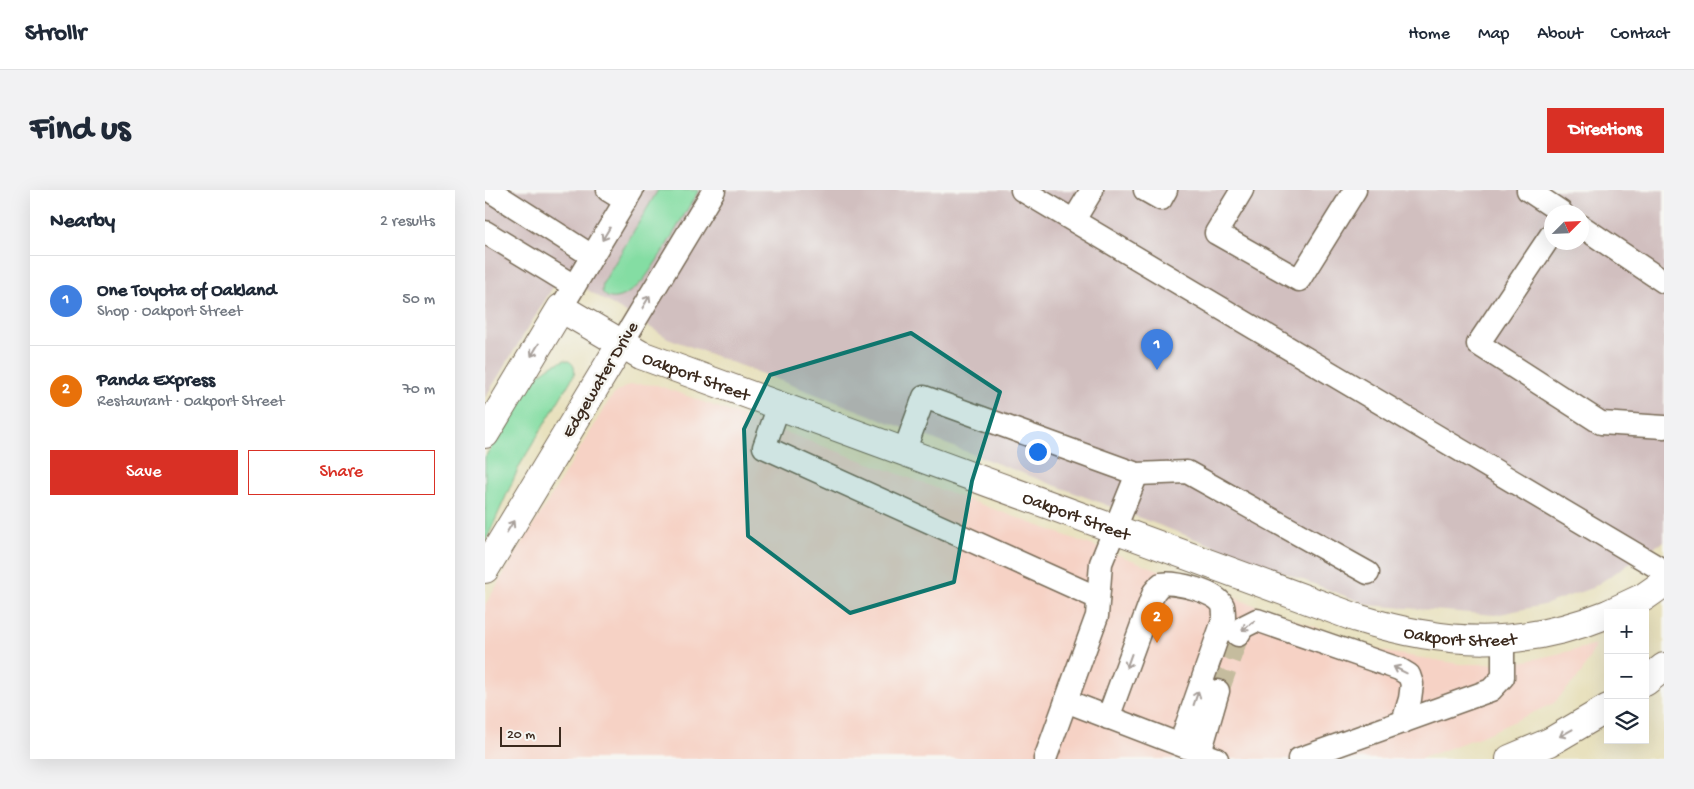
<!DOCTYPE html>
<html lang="en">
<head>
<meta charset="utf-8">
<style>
  body { margin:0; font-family:"Gochi Hand",sans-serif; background:#f2f2f3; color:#1f2937 }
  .controls { position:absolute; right:15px; bottom:15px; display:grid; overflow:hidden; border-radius:0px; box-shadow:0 5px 20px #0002 }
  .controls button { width:45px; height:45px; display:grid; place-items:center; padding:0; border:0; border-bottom:1px solid #e0e1e3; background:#fff; color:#1f2937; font:25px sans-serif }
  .compass { position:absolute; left:1059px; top:15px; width:45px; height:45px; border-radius:50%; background:#fff; box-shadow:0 5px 20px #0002; rotate:66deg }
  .scale { position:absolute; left:15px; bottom:12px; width:61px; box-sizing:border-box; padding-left:5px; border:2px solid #3b2a1e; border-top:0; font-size:14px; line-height:18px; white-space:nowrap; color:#3b2a1e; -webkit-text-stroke:4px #f6f6f2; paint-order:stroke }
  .you { position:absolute; left:552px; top:261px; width:18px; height:18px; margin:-12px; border:4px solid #fff; border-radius:50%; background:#1a73e8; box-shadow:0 0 0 8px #1a73e833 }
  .badge { display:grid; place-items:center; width:32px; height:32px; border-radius:50%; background:#d93025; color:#fff; font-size:16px; font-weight:700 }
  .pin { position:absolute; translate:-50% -41px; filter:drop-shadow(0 1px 2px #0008) }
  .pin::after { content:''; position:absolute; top:26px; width:18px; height:15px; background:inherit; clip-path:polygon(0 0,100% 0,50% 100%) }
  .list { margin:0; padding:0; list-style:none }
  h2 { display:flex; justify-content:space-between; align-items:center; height:65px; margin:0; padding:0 20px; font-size:21px }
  h2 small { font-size:16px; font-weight:400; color:#747a83 }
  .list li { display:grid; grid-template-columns:32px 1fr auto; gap:15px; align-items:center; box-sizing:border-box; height:90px; padding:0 20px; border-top:1px solid #e0e1e3 }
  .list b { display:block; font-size:19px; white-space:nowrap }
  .list p { margin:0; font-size:16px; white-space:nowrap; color:#747a83 }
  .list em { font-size:16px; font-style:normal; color:#747a83 }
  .actions { display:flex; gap:10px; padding:15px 20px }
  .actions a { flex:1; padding:11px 0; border:1px solid #d93025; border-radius:0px; text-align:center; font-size:18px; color:#d93025 }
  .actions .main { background:#d93025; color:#fff }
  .icon { flex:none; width:28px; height:28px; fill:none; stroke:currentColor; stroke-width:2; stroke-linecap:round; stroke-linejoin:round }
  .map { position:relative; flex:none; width:1179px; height:569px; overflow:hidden; border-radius:0px }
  header { display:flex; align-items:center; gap:30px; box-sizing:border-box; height:70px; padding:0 25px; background:#fff; border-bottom:1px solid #e0e1e3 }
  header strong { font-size:24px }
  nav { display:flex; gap:28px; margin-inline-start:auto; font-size:18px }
  .intro { display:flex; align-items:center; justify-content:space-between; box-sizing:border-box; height:120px; padding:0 30px }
  h1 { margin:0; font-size:35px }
  .button { padding:12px 22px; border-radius:0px; background:#d93025; color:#fff; font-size:18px; font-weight:700 }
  main { display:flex; gap:30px; padding:0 30px }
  aside { flex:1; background:#fff; border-radius:0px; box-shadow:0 5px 20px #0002 }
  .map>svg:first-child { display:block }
</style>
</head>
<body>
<header>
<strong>Strollr</strong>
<nav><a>Home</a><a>Map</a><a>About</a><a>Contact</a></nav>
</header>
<div class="intro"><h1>Find us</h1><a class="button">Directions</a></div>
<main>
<aside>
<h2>Nearby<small>2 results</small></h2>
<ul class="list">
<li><span class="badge" style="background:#3f7fe0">1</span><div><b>One Toyota of Oakland</b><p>Shop · Oakport Street</p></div><em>50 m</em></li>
<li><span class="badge" style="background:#e8710a">2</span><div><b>Panda Express</b><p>Restaurant · Oakport Street</p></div><em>70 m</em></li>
</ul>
<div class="actions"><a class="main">Save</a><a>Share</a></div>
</aside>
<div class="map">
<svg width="1179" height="569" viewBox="0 0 1179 569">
  <rect width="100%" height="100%" fill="#f6f6f2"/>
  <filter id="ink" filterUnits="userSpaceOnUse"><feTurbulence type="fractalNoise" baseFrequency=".02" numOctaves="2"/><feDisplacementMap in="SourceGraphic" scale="10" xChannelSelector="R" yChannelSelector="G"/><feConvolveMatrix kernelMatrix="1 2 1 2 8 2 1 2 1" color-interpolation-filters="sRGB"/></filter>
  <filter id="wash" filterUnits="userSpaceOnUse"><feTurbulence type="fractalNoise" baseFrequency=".0096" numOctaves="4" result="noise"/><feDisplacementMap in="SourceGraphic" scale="20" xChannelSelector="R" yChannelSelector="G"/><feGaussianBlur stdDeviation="1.12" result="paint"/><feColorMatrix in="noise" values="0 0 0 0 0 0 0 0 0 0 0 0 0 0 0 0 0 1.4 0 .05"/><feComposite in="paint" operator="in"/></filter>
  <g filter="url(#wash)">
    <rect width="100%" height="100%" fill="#e8e1be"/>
    <!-- built -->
    <path fill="#f6d2c5" d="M157,194L172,195L872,453L906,463L975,474H1011L1041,471L1111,455L1096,484L1069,513L997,546L934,569H0V415L123,212L131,202L144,195Z"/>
    <!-- industrial -->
    <path fill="#d1bfbf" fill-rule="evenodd" d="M0,0H1179V351L1107,398L1058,415L1010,425L884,415L183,148L76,84L0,208ZM1066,22H1096V52H1066Z"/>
    <!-- green -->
    <g fill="#84dda3" stroke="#608460">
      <path d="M173,0H214C196,29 180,61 160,88C152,99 125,119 117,101L118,93Z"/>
      <path d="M80,170C88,172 91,177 89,185L35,275L0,353V267L49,188L64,177Z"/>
    </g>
  </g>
  <g filter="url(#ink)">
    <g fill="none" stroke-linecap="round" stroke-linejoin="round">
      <!-- minor-tunnel -->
      <path stroke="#c5bc9e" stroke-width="22" stroke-dasharray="22 11" stroke-linecap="butt" d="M733,501L753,445"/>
      <defs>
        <g id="minor">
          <path d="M4,0L107,66"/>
          <path d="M123,0L141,11"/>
          <path d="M537,0L1179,381"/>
          <path d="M660,0L676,9L681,0"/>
          <path d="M757,0L731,43L814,90L870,0"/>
          <path d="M1043,0L1076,22"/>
          <path d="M589,30L607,0"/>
          <path d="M1096,36L1179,92"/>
          <path d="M0,42L89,96"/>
          <path d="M1066,45L993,154L1116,233L1179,237"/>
          <path d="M76,118L147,0"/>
          <path d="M136,154L229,0"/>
          <path d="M294,216L279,257L613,408"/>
          <path d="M419,262L439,207L652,284L702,282L883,383"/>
          <path d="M652,284L616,373L612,426L581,511L732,569"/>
          <path d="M753,445L758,437L772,430L914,479L924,485L927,494L925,509L918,532"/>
          <path d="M623,528L669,402L676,394C690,392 732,401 738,416C739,420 739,425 739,428L695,554"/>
          <path d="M715,563L733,501"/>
          <path d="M560,569L581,511"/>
          <path d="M814,569L1006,500L1018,487V450"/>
        </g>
        <g id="major">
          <path id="s1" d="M0,244L76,118L156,165L872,428C961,456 1036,459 1123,424"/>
          <path d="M0,379L136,154"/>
          <path d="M1125,423L1159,407L1179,393"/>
        </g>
        <g id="highway">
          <path d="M1160,492L1179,477"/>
          <path d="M1025,569L1065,552L1123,518"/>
        </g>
      </defs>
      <!-- minor casing -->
      <use href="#minor" stroke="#786a56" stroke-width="25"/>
      <!-- major casing -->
      <use href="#major" stroke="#786a56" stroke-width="30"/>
      <!-- highway casing -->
      <use href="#highway" stroke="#786a56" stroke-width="30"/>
      <!-- minor -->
      <use href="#minor" stroke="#fff" stroke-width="22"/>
      <!-- major -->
      <use href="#major" stroke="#fff" stroke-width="28"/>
      <!-- highway -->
      <use href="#highway" stroke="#fff" stroke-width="28"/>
    </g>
    <!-- one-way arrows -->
    <defs><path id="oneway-shaft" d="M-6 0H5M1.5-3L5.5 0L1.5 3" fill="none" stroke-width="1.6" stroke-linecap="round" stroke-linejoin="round" transform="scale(1.25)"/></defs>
    <g stroke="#a79f9a">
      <use href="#oneway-shaft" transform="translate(121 44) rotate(121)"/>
      <use href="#oneway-shaft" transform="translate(161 112) rotate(-59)"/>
      <use href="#oneway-shaft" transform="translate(50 160) rotate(121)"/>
      <use href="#oneway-shaft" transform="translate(25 337) rotate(-59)"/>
      <use href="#oneway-shaft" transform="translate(763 436) rotate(145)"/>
      <use href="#oneway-shaft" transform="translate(644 471) rotate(110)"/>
      <use href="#oneway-shaft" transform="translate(915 480) rotate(-154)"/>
      <use href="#oneway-shaft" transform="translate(711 508) rotate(-71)"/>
      <use href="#oneway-shaft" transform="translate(1081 543) rotate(151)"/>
    </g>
  </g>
  <!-- marked area -->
  <path fill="#0f766e" fill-opacity="0.2" stroke="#0f766e" stroke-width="4" stroke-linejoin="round" d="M426,143L515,202L487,291L469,392L365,423L263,346L259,239L285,185Z"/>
  <g text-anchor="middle" stroke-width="5" stroke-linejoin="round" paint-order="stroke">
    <!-- street labels -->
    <g font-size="18" fill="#3b2a1e" stroke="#f6f6f2">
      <text dy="6" stroke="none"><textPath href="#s1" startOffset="299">Oakport Street</textPath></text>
      <text transform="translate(114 189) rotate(-59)" y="6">Edgewater Drive</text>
      <text dy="6" stroke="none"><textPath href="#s1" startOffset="704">Oakport Street</textPath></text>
      <text dy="6" stroke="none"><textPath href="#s1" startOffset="1108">Oakport Street</textPath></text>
    </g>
  </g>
</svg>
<div class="controls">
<button>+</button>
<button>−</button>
<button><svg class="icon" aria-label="layers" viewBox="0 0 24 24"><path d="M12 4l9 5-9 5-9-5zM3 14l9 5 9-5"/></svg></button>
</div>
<svg class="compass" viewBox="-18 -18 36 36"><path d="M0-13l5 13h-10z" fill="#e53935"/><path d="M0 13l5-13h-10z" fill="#747a83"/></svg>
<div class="scale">20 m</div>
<div class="you"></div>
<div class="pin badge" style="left:672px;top:180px;background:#3f7fe0">1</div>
<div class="pin badge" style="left:672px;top:453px;background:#e8710a">2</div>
</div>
</main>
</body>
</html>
